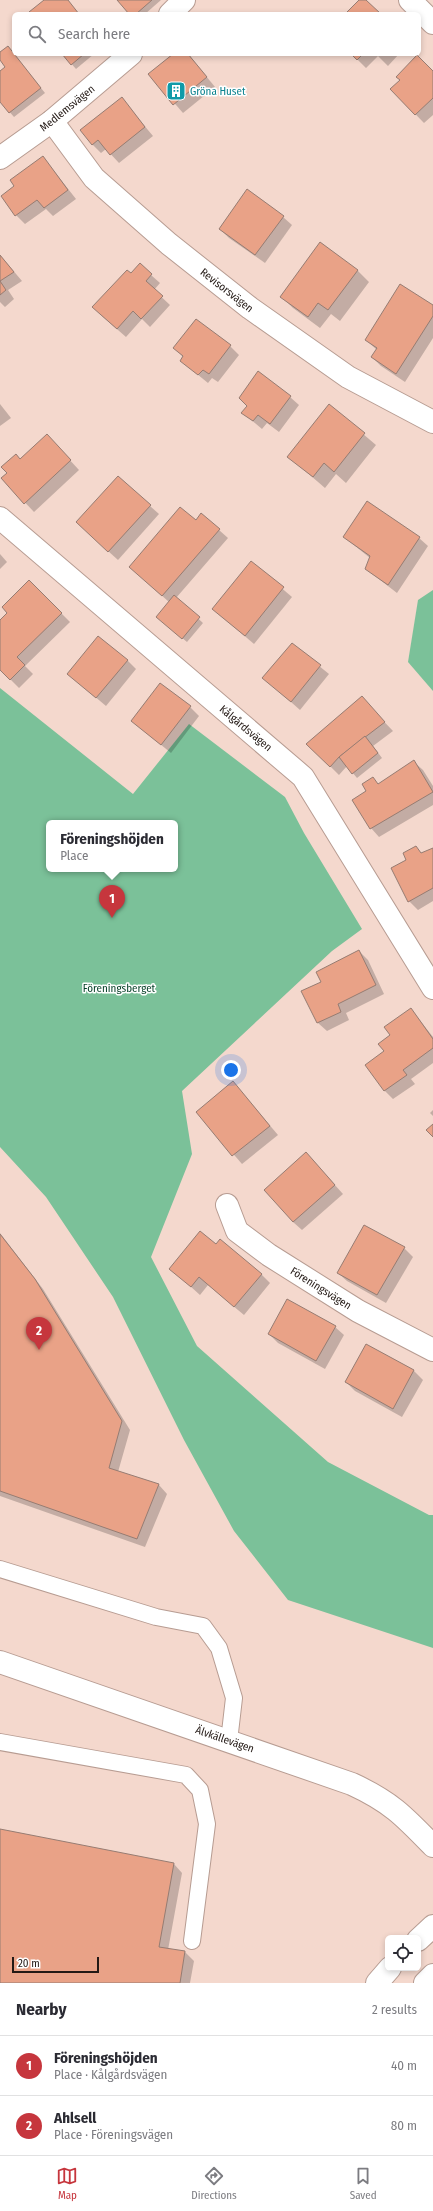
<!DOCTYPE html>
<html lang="en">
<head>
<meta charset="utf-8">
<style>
  body { margin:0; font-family:"Fira Sans Condensed",sans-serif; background:#f2f2f3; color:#2b2b33 }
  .controls { position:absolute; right:12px; bottom:12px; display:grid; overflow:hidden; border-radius:6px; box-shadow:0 2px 6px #0003 }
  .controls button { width:36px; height:36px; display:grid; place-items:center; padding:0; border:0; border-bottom:1px solid #e1e1e2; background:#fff; color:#2b2b33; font:20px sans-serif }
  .scale { position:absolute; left:12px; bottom:10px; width:87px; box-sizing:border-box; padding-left:4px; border:2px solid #231915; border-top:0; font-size:11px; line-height:14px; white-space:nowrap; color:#231915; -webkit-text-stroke:3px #fff; paint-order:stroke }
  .you { position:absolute; left:231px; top:1070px; width:14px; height:14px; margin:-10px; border:3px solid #fff; border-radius:50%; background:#1a73e8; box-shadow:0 0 0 6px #1a73e833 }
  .badge { display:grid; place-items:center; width:26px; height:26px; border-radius:50%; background:#c6363d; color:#fff; font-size:13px; font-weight:700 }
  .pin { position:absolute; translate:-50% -33px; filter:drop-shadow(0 1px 2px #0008) }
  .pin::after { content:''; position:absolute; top:21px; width:14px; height:12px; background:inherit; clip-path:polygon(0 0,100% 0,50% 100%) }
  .popup { position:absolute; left:46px; top:820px; width:132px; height:52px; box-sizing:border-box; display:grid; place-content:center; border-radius:6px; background:#fff; filter:drop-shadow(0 1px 3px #0005); font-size:13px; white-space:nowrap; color:#7c7c81 }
  .popup b { font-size:15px; color:#2b2b33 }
  .popup::after { content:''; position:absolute; left:50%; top:100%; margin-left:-8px; border:8px solid transparent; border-top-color:#fff }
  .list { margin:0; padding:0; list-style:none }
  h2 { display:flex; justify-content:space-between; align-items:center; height:52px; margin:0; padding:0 16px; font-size:17px }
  h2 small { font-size:13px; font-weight:400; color:#7c7c81 }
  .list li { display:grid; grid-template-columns:26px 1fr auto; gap:12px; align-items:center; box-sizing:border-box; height:60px; padding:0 16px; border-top:1px solid #e1e1e2 }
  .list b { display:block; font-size:15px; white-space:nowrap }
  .list p { margin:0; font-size:13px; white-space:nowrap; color:#7c7c81 }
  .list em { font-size:13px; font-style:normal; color:#7c7c81 }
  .icon { flex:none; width:22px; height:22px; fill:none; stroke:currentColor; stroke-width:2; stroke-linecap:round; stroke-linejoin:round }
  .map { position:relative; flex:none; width:433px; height:1983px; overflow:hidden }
  .search { position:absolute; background:#fff; box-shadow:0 2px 6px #0003; left:12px; right:12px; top:12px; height:44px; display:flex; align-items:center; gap:10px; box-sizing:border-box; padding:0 14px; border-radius:6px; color:#7c7c81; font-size:15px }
  .sheet { height:172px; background:#fff }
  nav { display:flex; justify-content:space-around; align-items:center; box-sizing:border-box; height:56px; border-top:1px solid #e1e1e2; background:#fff; font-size:11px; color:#7c7c81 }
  nav a { display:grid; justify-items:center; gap:2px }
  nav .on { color:#c6363d }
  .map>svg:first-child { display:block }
</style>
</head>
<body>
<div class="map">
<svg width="433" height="1983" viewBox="0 0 433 1983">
  <rect width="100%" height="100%" fill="#f4d8cd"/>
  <!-- forest -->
  <g fill="#7bc199" fill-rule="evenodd">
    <path d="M433,590V691L408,662L418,600Z"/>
    <path d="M0,688L133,794L189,724L285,797L304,833L362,929L332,951L182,1091L192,1154L151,1257L197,1346L328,1462L429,1515H433V1648L288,1600L234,1531L184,1440L113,1297L46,1197L0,1147ZM49,823H175V869H49Z"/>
  </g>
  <!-- shadow -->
  <g fill="#0003">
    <path d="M118,0H161L145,14H131Z"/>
    <path d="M8,47L45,93L14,117L0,101V72L7,67L0,58V54Z"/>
    <path d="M63,54H94L76,69Z"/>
    <path d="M174,54H188L215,87L183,113L150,75Z"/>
    <path d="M352,54H399L388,66L378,56L366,68Z"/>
    <path d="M433,72V115L424,123L391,89L401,80Z"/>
    <path d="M122,99L153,136L119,163L106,149L101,153L92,144Z"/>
    <path d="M43,157L76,199L53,216L46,209L25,224L16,215V187Z"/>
    <path d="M283,217L292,225L265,263L229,238L220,229Z"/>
    <path d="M321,243L358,271L369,282L340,321L331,314L320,328L293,308L281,296Z"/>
    <path d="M0,255L22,281L8,290L14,299L5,307L0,302Z"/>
    <path d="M131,275H151L160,283L154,290L170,305L150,327L142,319L126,337L102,316Z"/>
    <path d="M433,306V338L405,382L381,366L372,357L377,350L366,340Z"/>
    <path d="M230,346L239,355L218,382L212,378L208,383L181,361L183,357L175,348Z"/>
    <path d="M290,397L299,405L279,432L267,423L262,429L243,413Z"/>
    <path d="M0,404L11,418L0,426Z"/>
    <path d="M329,405L376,445L346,483L336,474L325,488L289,457Z"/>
    <path d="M55,444L79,470L34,512L2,478L20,460Z"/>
    <path d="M150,506L159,514L118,560L86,531Z"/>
    <path d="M196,521L219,530L228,538L176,598L203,623L187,642L162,621L169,602L130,567Z"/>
    <path d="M344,537L419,538L428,546L397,593L366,569L370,558Z"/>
    <path d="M0,554L7,562L0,569Z"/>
    <path d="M251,562L292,597L254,644L213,609Z"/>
    <path d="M29,581L70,622L25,666L33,674L19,688L0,669V622L9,613Z"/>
    <path d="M292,644L329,674L300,710L264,678Z"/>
    <path d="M127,660L136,669L106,706L68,674Z"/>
    <path d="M190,707L199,716L171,753L132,721Z"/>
    <path d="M370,707L393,731L373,746L382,758L357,778L347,766L339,775L308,744Z"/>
    <path d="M414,762L423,770L433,786V805L379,837L371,828L367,792L372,778L379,785Z"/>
    <path d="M415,847L422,854L433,849V901L418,910L409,901L407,861Z"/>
    <path d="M359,951L368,960L384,994L346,1013L349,1020L327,1031L318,1023L303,992L322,982Z"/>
    <path d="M411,1009L433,1037V1063L411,1079L415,1084L393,1099L384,1090L385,1051L391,1036Z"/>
    <path d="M233,1082L278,1135L242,1164L197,1112Z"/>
    <path d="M433,1110V1116L430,1113Z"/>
    <path d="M314,1162L343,1194L302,1230L293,1222Z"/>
    <path d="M0,1233L43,1289L130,1430L118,1472L159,1485L167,1494L145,1547L0,1496Z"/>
    <path d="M404,1248L413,1257L386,1303L347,1281L338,1273Z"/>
    <path d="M170,1268L262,1275L270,1283L244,1315L208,1285L200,1295Z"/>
    <path d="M335,1327L344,1335L325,1369L278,1343L269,1334Z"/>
    <path d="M367,1345L414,1371L423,1380L402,1417L355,1391L346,1382Z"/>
    <path d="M0,1830L174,1864L182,1873L168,1950L185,1952L194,1961L190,1983H0Z"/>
  </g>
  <!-- building -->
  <g fill="#e9a287" stroke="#967c72">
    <path d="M44,0H68L79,14H31L29,12Z"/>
    <path d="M117,0H152L136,14H129Z"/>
    <path d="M359,0H366L381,14H345Z"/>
    <path d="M8,46L41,88L9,113L0,102V71L5,67L0,60V52Z"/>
    <path d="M62,54H84L71,65Z"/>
    <path d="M173,54H188L207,77L173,105L148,74Z"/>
    <path d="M351,54H363L357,60Z"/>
    <path d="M417,55L433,71V98L415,115L390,89L400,80L396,77Z"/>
    <path d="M122,97L145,127L110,155L98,140L92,145L80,130Z"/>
    <path d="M43,156L68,190L44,208L37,200L15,216L1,196L14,186L10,180Z"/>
    <path d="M247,189L284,216L255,255L219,229Z"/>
    <path d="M320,242L358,270L328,310L318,303L308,317L280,297Z"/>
    <path d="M0,255L14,272L0,281L6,290L0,295Z"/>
    <path d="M140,263L152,274L146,281L163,296L141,319L133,311L117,329L92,307L127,270L131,273Z"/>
    <path d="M400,284L433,305V316L396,374L371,357L377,348L365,340Z"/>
    <path d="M196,319L231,345L209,374L203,370L198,375L180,361L183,356L173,348Z"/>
    <path d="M258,371L291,396L270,424L258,415L253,421L241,413L247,406L239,398Z"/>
    <path d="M329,404L365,433L334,472L324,463L313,477L287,457Z"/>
    <path d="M47,434L71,460L24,504L1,478L7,473L1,467L16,454L20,459Z"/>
    <path d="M118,476L151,505L108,552L76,522Z"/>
    <path d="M367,501L420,537L388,585L365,569L370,556L343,537Z"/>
    <path d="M180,507L196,520L201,513L220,529L162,596L129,567Z"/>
    <path d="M251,561L284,587L245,636L212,609Z"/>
    <path d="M29,580L62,613L17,657L25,665L10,680L0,670V620L7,613L2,607Z"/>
    <path d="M174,595L200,617L182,639L156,617Z"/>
    <path d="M98,636L128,660L96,698L67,674Z"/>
    <path d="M292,643L321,665L291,702L262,678Z"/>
    <path d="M160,683L191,706L161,745L131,721Z"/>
    <path d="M362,696L385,722L339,757L330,767L306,744Z"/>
    <path d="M365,736L378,753L352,774L339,757Z"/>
    <path d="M414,760L433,792L370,829L352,800L366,791L362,784L373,777L378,784Z"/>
    <path d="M416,846L421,853L433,848V888L408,902L391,868L406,860L403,853Z"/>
    <path d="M359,950L376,985L338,1004L341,1012L317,1023L301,991L321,982L316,972Z"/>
    <path d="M411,1008L433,1039V1048L403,1070L407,1075L384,1091L365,1065L384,1051L378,1044L390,1035L384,1027Z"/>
    <path d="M233,1081L270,1126L232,1156L196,1112Z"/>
    <path d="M433,1124V1137L426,1130Z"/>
    <path d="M306,1152L335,1185L293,1222L264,1190Z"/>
    <path d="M364,1225L405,1247L377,1295L337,1273Z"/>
    <path d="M200,1231L216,1244L220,1239L262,1274L234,1307L199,1277L191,1287L169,1269Z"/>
    <path d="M0,1234L35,1279L122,1421L109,1468L159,1484L137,1539L0,1491Z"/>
    <path d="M287,1299L336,1326L316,1361L268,1334Z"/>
    <path d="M366,1344L414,1370L393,1409L345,1382Z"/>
    <path d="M0,1829L174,1863L159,1947L185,1951L180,1983H0Z"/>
  </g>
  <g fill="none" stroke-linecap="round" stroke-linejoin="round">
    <defs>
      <g id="lane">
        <path d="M0,1569L156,1617L203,1626L219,1648L234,1698L229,1741"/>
        <path d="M0,1742L186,1775L200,1790L207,1824L192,1941"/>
      </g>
      <g id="street">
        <path d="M410,0L433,23"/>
        <path d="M170,14L184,0"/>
        <path d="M52,121L94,178L169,244L250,308L348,377L433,422"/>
        <path d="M0,158L52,121L131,54"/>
        <path d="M0,518L303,777L433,988"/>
        <path d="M227,1205L237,1231L269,1255L358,1311L433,1350"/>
      </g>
      <g id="secondary">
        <path d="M0,1662L352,1784C391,1802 404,1816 433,1846"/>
        <path d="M418,1940L433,1926"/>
        <path d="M377,1983L390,1968"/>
        <path d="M425,1983L433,1975"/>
      </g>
    </defs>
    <!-- lane casing -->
    <use href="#lane" stroke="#b79c92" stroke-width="18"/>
    <!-- street casing -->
    <use href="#street" stroke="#b79c92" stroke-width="24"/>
    <!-- secondary casing -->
    <use href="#secondary" stroke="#b79c92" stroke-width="24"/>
    <!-- lane -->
    <use href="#lane" stroke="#fff" stroke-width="16"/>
    <!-- street -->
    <use href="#street" stroke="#fff" stroke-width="22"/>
    <!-- secondary -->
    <use href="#secondary" stroke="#fff" stroke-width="22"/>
  </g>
  <!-- icons -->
  <defs>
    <symbol id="building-square" viewBox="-11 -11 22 22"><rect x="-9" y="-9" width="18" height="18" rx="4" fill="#0f9aa8" stroke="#fff"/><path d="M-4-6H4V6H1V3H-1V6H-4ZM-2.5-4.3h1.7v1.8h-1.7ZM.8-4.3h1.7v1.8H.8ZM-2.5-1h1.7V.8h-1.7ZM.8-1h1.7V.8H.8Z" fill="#fff"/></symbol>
  </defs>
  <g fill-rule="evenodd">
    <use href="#building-square" x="165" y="80" width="22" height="22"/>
  </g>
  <g text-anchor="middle" stroke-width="3" stroke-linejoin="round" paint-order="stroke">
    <!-- culture labels -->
    <g font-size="11" fill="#0d838f" stroke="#fff" text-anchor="start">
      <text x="190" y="95">Gröna Huset</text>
    </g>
    <!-- street labels -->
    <g font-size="11" fill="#231915" stroke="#fff">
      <text transform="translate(67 108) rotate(-39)" y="4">Medlemsvägen</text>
      <text transform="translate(227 290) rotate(38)" y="4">Revisorsvägen</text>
      <text transform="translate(246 728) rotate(40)" y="4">Kålgårdsvägen</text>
      <text transform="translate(321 1288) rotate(32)" y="4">Föreningsvägen</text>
      <text transform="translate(225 1739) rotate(19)" y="4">Älvkällevägen</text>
    </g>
    <!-- park labels -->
    <g font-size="11" fill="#023e24" stroke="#fff">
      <text x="119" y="992">Föreningsberget</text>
    </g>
  </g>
</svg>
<div class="controls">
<button><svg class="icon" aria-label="locate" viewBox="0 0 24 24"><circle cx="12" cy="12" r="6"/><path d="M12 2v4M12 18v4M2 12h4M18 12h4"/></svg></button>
</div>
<div class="scale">20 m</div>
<div class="you"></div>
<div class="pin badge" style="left:112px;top:918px">1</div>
<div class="popup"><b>Föreningshöjden</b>Place</div>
<div class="pin badge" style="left:39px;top:1350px">2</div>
<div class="search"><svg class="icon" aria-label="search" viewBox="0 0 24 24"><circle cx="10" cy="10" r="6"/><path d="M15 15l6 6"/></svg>Search here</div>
</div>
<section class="sheet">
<h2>Nearby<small>2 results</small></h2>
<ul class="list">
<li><span class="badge">1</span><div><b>Föreningshöjden</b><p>Place · Kålgårdsvägen</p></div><em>40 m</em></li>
<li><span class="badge">2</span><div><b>Ahlsell</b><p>Place · Föreningsvägen</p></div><em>80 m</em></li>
</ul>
</section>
<nav>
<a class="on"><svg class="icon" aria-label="map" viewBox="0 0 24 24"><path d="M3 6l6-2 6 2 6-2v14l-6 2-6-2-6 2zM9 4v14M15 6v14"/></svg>Map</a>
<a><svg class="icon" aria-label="directions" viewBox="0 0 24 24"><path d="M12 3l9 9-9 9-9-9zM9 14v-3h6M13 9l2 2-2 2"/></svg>Directions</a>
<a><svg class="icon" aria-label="saved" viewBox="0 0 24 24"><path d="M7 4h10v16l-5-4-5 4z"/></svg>Saved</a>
</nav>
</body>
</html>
